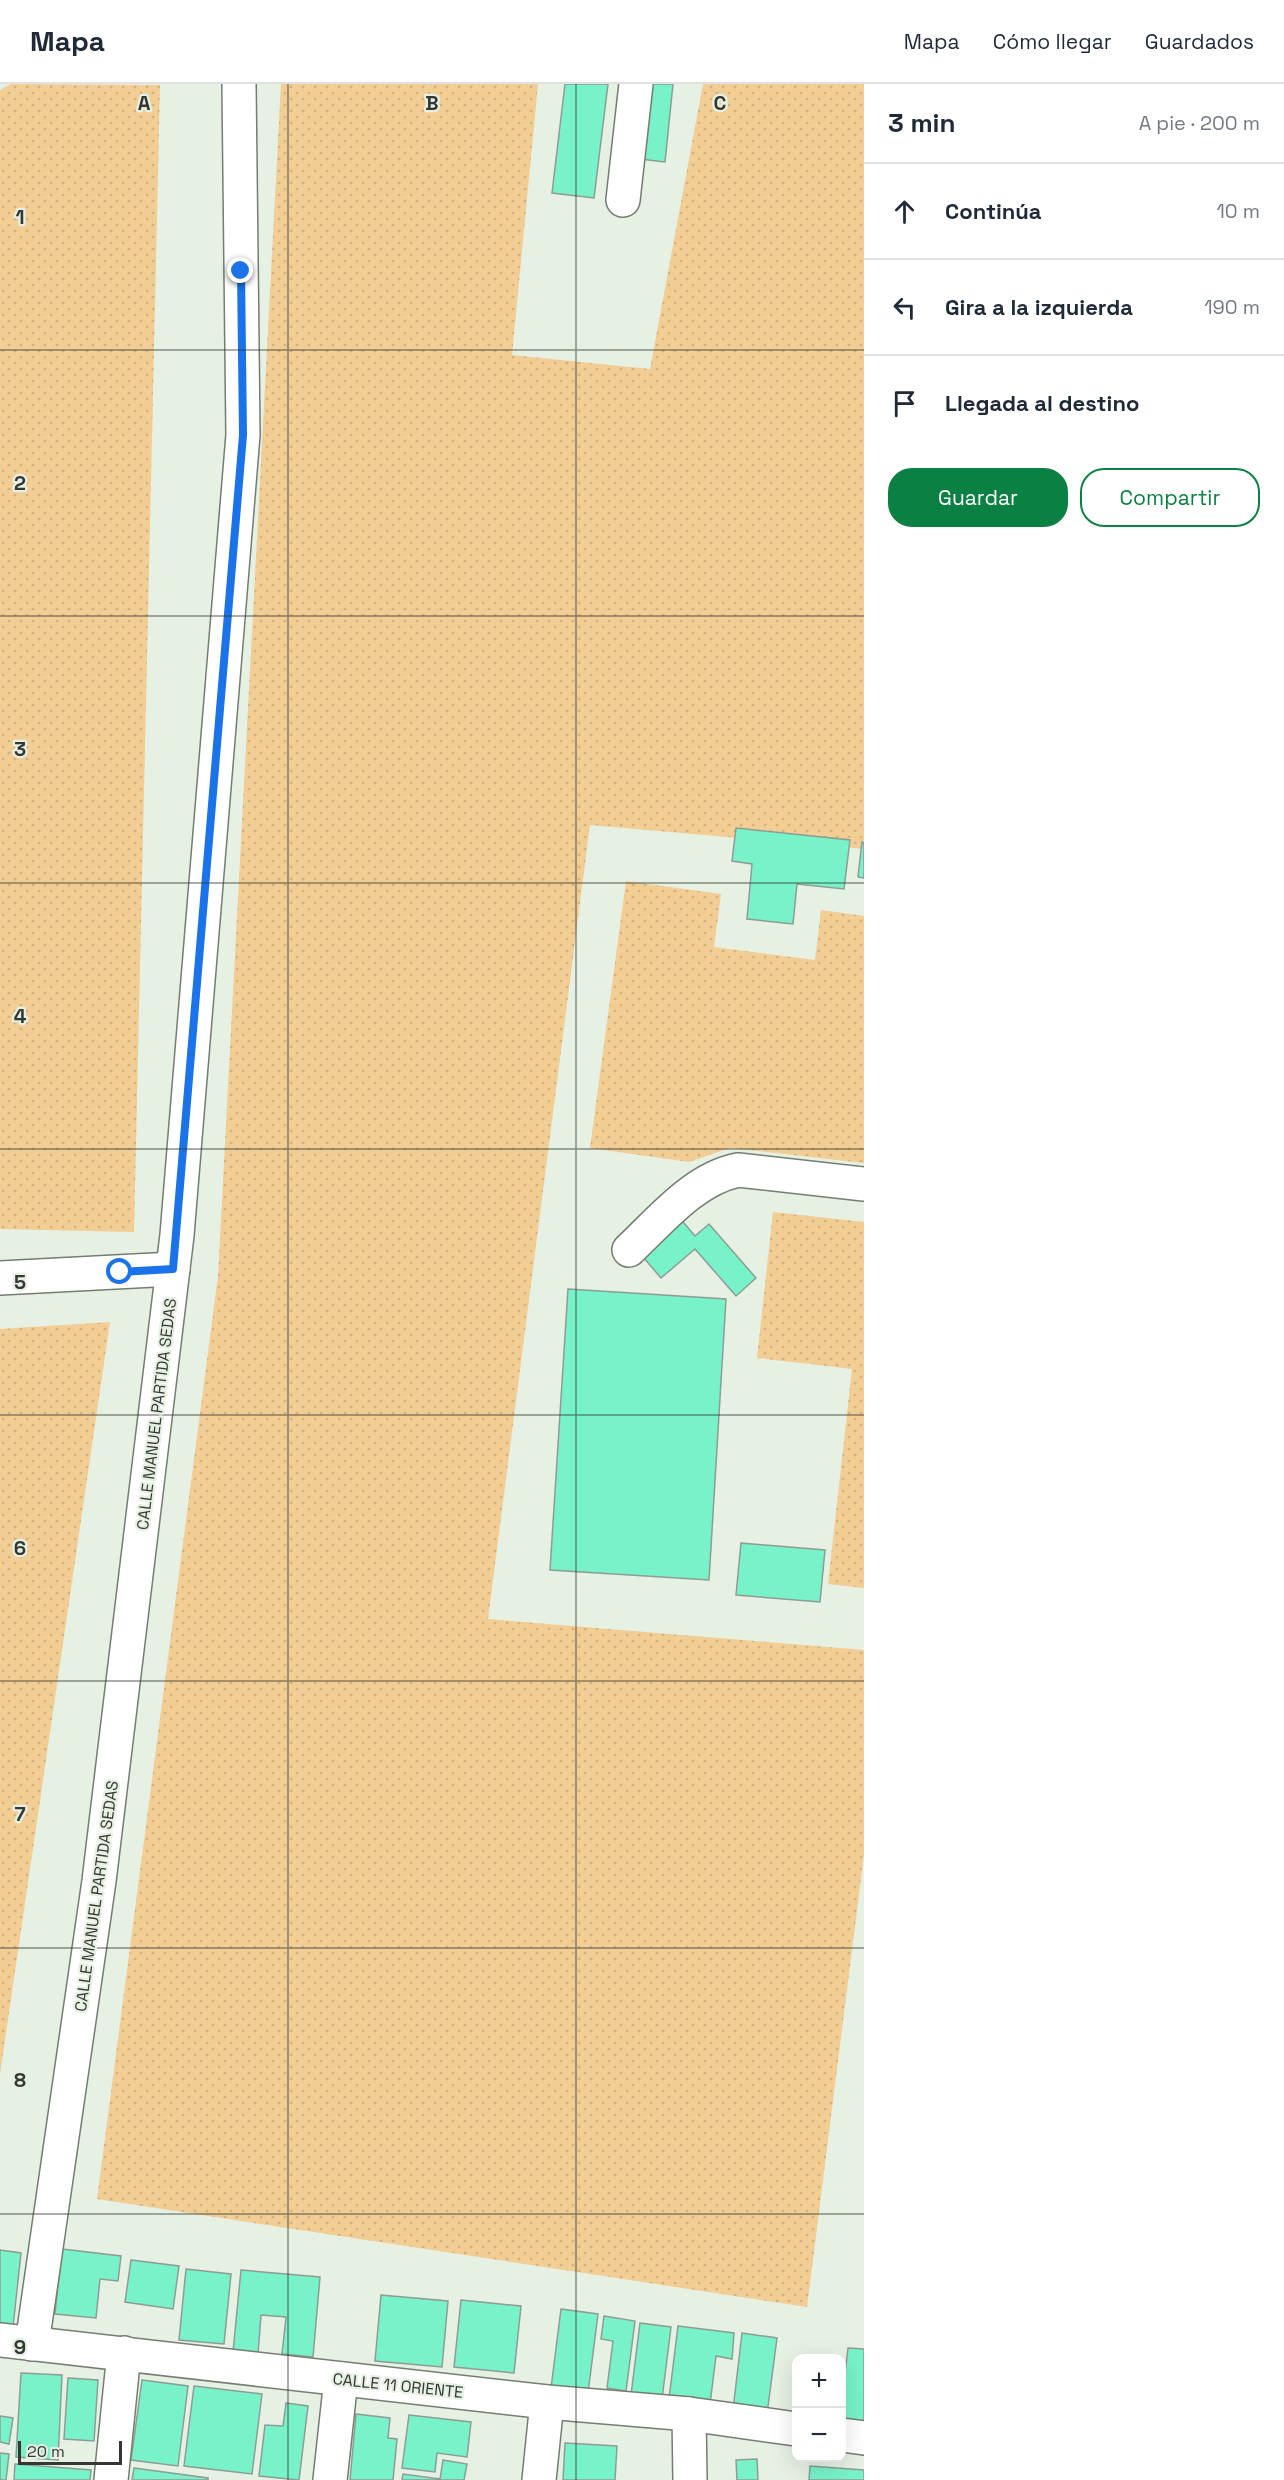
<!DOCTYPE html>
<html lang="es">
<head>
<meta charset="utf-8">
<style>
  body { margin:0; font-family:"Space Grotesk",sans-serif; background:#f6f6f7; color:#1f2937 }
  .controls { position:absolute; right:18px; bottom:18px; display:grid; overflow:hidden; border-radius:12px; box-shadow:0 6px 24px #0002 }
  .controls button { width:54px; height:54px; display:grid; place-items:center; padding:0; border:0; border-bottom:2px solid #e0e1e3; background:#fff; color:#1f2937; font:30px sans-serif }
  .scale { position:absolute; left:18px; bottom:15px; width:104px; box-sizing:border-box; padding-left:6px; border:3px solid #343732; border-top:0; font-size:16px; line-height:21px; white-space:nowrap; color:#343732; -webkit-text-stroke:4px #e6f0e3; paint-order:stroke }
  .stop { position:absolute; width:18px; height:18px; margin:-14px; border:4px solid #1a73e8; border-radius:50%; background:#fff }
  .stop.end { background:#1a73e8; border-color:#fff; box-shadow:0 2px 6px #0008 }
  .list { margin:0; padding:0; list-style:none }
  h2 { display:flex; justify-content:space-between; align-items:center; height:78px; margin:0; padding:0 24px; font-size:26px }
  h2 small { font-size:20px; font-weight:400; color:#747a83 }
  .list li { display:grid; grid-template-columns:39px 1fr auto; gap:18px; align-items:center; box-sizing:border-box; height:96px; padding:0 24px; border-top:2px solid #e0e1e3 }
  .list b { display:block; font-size:22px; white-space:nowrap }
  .list em { font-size:20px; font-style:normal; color:#747a83 }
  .actions { display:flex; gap:12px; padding:18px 24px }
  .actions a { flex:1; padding:14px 0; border:2px solid #0b8043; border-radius:24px; text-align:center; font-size:21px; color:#0b8043 }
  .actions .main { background:#0b8043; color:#fff }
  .icon { flex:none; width:33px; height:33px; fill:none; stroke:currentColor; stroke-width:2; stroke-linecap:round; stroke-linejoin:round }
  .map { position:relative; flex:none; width:864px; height:2396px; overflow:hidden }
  header { display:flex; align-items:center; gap:36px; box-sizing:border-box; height:84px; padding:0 30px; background:#fff; border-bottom:2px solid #e0e1e3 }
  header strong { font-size:28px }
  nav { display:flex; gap:33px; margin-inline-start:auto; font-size:21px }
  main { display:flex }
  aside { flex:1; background:#fff }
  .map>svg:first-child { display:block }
</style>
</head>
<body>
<header>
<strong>Mapa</strong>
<nav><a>Mapa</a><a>Cómo llegar</a><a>Guardados</a></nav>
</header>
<main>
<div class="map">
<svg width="864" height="2396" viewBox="0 0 864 2396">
  <defs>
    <pattern id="grass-dots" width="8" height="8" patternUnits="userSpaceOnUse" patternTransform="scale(1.5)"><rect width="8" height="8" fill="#f2cd94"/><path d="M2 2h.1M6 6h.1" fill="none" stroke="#d0b180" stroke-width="1.8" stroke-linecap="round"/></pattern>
  </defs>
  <rect width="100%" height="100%" fill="#e6f0e3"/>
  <!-- grass -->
  <g fill="url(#grass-dots)">
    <path d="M11,0L160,1L134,1148L0,1145V6Z"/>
    <path d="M281,0H538L512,271L650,285L703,0H864V765L590,741L488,1535L864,1566V1771L807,2223L97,2115L218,1192Z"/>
    <path d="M626,797L721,810L714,863L815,876L821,826L864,832V1079L730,1064L689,1078L590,1064Z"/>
    <path d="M773,1128L864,1138V1504L828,1500L852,1285L757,1274Z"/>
    <path d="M110,1238L0,1990V1245Z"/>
  </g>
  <!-- building -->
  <g fill="#78f3c9" stroke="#8d9d96" stroke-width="1.5">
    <path d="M565,0H608L594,114L552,109Z"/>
    <path d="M648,0H673L665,78L640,75Z"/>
    <path d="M736,744L850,756L844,805L797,800L793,840L747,835L752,780L732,777Z"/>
    <path d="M862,758L864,759V794L858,793Z"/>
    <path d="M678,1132L695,1152L709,1140L756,1194L736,1212L695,1165L661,1194L638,1167Z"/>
    <path d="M568,1205L726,1215L709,1496L550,1486Z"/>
    <path d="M741,1459L825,1466L820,1518L736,1511Z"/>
    <path d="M62,2165L121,2172L118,2197L100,2195L96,2234L55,2230Z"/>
    <path d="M0,2166L21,2169L13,2243L0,2242Z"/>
    <path d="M131,2176L179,2182L173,2225L125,2218Z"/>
    <path d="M186,2185L231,2190L224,2260L179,2256Z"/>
    <path d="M241,2186L320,2193L313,2273L282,2270L286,2233L261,2231L258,2270L233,2268Z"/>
    <path d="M381,2211L448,2217L442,2283L375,2277Z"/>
    <path d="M461,2216L521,2222L514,2289L454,2283Z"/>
    <path d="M561,2225L598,2230L588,2309L551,2304Z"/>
    <path d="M604,2232L635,2237L626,2307L607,2304L613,2257L601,2255Z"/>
    <path d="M640,2239L671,2243L662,2315L631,2311Z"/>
    <path d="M678,2242L734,2249L732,2275L716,2272L710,2320L669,2315Z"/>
    <path d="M742,2249L777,2254L767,2330L733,2326Z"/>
    <path d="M848,2264L864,2265V2340L842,2338V2317Z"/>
    <path d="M21,2289L62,2291L58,2376L16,2373Z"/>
    <path d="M68,2294L98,2296L94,2357L64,2355Z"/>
    <path d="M142,2296L188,2302L178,2382L131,2376Z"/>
    <path d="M194,2302L262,2310L252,2390L184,2382Z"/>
    <path d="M286,2319L308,2322L299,2396L259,2392L265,2341L283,2342Z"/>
    <path d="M356,2330L390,2334L388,2354L397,2355L393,2396H350Z"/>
    <path d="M409,2331L471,2338L467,2373L437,2369L435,2388L402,2384Z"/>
    <path d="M0,2332L13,2334L9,2360L0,2358Z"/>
    <path d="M565,2359L617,2362L615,2396H563Z"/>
    <path d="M0,2369L9,2370L6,2396H0Z"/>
    <path d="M757,2375L758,2396H737L736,2376Z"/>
    <path d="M443,2376L467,2380L464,2396H402L403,2390L440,2395Z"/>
    <path d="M15,2380L91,2386L90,2396H14Z"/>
    <path d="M810,2382L864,2386V2396H809Z"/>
    <path d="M134,2384L208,2394V2396H132Z"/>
  </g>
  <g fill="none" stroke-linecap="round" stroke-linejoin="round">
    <defs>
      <g id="street">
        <path d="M623,116L636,0"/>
        <path d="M629,1166C661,1136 694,1095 738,1086L864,1100"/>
        <path d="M0,1194L173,1185"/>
        <path d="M0,2256L547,2318L689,2330L796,2345"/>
        <path d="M32,2260L99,1797L177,1151L243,351L239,0"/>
        <path d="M689,2330L690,2396"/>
        <path d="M842,2351L864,2354"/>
        <path d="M111,2396L124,2269"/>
        <path d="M330,2396L341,2295"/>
        <path d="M539,2396L547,2318"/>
      </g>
    </defs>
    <!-- street casing -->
    <use href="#street" stroke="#747d71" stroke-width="36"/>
    <!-- street -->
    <use href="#street" stroke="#fff" stroke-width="33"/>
  </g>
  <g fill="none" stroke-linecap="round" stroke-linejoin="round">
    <!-- route -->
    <path stroke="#1a73e8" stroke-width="8" d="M120,1188L173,1185L243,351L241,187"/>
  </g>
  <!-- grid -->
  <path fill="none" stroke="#343732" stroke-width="1.5" stroke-opacity="0.55" d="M288,0V2396M576,0V2396M0,266H864M0,532H864M0,799H864M0,1065H864M0,1331H864M0,1597H864M0,1864H864M0,2130H864"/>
  <g text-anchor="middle" stroke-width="4.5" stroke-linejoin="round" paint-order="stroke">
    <!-- street labels -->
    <g font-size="16" fill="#343732" stroke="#e6f0e3">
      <text transform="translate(156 1330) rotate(-83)" y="6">CALLE MANUEL PARTIDA SEDAS</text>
      <text transform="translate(96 1812) rotate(-82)" y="6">CALLE MANUEL PARTIDA SEDAS</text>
      <text transform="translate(398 2301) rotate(6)" y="6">CALLE 11 ORIENTE</text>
    </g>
  </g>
  <g font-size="20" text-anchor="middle" font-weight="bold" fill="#343732" stroke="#e6f0e3" stroke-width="4.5" stroke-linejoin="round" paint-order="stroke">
    <text x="144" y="26">A</text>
    <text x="432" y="26">B</text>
    <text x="720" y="26">C</text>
    <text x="20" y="140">1</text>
    <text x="20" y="406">2</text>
    <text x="20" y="672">3</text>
    <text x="20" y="939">4</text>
    <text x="20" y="1205">5</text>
    <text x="20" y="1471">6</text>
    <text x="20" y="1737">7</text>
    <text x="20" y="2003">8</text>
    <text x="20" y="2270">9</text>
  </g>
</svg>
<div class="controls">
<button>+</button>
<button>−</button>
</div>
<div class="scale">20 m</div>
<div class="stop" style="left:120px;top:1188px"></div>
<div class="stop end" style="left:241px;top:187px"></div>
</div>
<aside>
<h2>3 min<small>A pie · 200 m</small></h2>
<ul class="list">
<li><svg class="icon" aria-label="ahead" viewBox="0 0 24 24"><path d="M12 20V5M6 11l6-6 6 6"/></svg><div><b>Continúa</b></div><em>10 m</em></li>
<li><svg class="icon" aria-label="left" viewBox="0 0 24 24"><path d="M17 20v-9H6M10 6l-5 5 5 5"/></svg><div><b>Gira a la izquierda</b></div><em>190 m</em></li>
<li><svg class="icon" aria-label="arrive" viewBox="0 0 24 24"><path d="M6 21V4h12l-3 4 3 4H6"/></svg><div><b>Llegada al destino</b></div></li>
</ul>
<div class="actions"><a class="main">Guardar</a><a>Compartir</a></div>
</aside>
</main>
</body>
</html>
